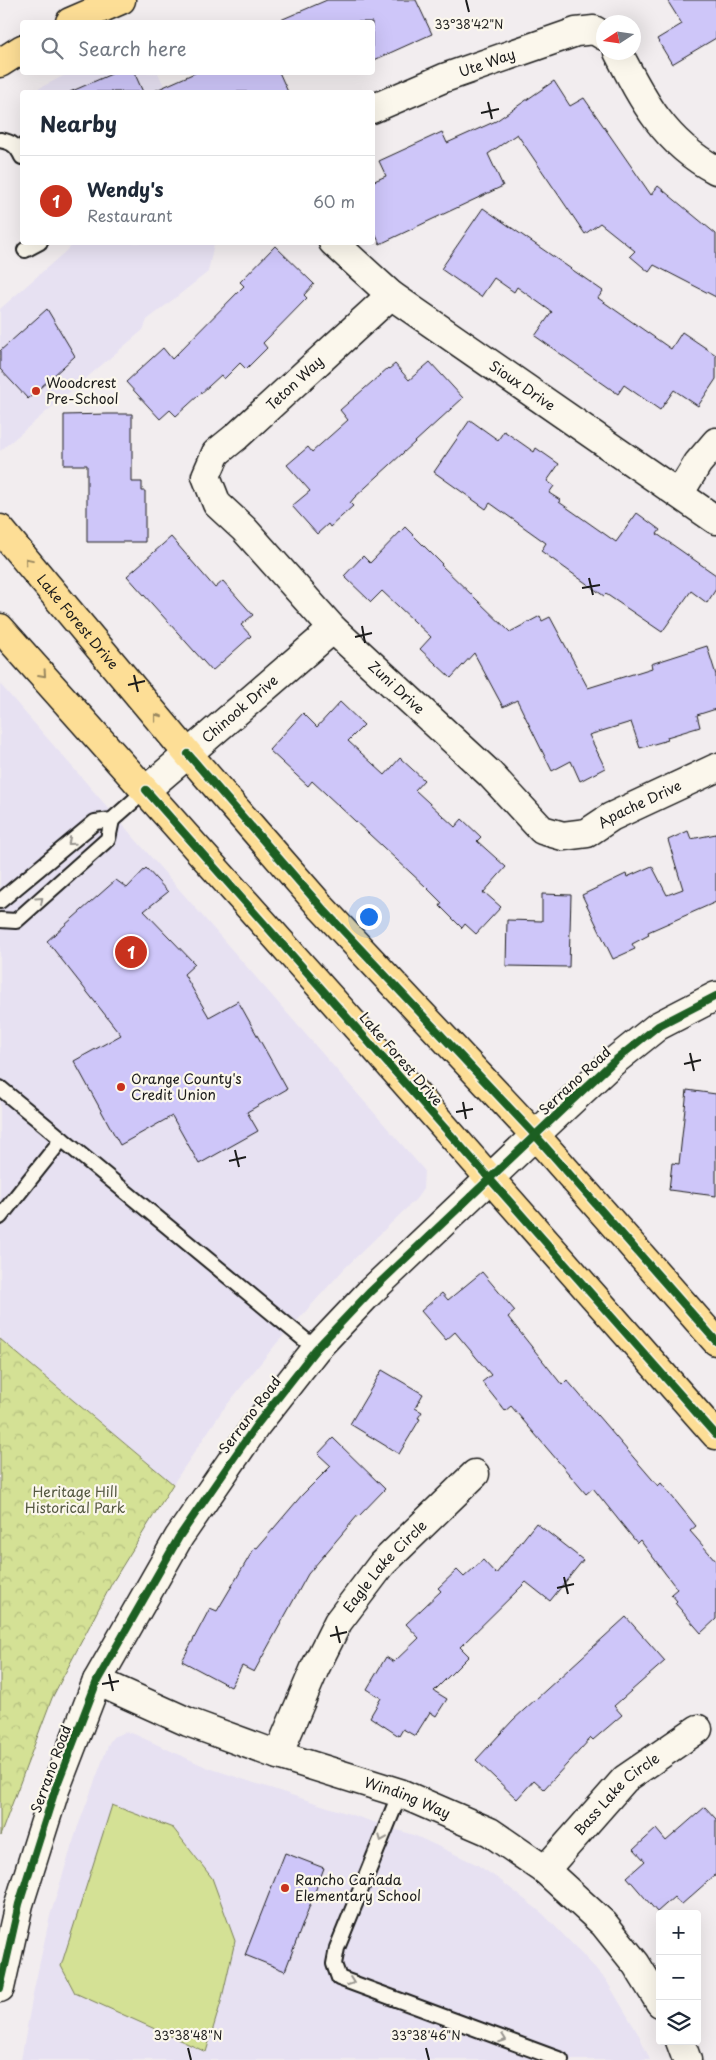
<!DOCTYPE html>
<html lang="en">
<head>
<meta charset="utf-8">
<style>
  body { margin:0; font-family:"Playpen Sans",sans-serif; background:#f6f6f7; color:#1f2937 }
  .controls { position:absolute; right:15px; bottom:15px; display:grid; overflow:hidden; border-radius:5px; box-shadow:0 5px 20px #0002 }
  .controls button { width:45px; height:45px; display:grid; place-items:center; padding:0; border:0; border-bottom:1px solid #e0e1e3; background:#fff; color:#1f2937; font:25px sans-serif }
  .compass { position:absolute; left:596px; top:15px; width:45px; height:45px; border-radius:50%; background:#fff; box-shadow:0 5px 20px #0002; rotate:258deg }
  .you { position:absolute; left:368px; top:916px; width:18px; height:18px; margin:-12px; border:4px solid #fff; border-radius:50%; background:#1a73e8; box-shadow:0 0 0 8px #1a73e833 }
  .badge { display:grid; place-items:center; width:32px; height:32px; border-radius:50%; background:#c8321e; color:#fff; font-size:16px; font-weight:700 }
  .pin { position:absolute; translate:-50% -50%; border:2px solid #fff; box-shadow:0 1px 5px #0006 }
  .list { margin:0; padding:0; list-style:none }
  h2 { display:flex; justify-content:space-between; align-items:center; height:65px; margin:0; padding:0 20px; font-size:21px }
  h2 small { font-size:16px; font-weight:400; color:#747a83 }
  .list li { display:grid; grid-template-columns:32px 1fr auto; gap:15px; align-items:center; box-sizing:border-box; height:90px; padding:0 20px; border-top:1px solid #e0e1e3 }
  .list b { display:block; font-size:19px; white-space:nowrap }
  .list p { margin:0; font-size:16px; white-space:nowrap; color:#747a83 }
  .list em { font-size:16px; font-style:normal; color:#747a83 }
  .icon { flex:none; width:28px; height:28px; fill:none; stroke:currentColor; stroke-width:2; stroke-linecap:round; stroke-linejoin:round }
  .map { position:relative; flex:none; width:716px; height:2060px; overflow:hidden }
  .search { position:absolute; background:#fff; box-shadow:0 5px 20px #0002; left:20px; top:20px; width:355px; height:55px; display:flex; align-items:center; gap:12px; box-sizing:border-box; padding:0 18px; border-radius:5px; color:#747a83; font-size:19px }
  .panel { position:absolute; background:#fff; box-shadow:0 5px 20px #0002; left:20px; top:90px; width:355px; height:155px; border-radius:5px }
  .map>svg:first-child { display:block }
</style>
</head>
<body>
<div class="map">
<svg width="716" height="2060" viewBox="0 0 716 2060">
  <defs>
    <pattern id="forest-crowns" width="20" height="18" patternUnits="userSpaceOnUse" patternTransform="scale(1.25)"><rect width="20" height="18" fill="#d4e195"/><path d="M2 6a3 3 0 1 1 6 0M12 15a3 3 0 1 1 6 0" fill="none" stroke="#b5c080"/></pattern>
  </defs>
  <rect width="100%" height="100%" fill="#f2edef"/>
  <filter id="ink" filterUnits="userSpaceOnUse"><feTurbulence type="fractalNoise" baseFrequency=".02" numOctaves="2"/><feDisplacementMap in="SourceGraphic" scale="10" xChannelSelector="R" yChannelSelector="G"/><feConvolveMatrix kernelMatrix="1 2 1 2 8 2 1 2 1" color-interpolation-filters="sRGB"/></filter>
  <g filter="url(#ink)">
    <!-- built -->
    <g fill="#e7e1f2">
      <path d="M71,72L158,73L167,92H32Z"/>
      <path d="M75,243H214L208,272L147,320L143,330L0,451V309Z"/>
      <path d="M0,684L424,1170L423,1189L416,1199L345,1268L276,1344L222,1411L173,1484L0,1339Z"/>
      <path d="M125,1732L134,1734L206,1767L416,1836L476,1864L500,1880L543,1914L585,1957L606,1980L640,2037L650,2060H21L34,1989L50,1916L77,1829L109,1743L113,1737Z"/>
    </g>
    <!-- forest -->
    <path fill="url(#forest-crowns)" stroke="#787e58" d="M0,1339L173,1484L112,1583L52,1698L0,1836Z"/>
    <!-- garden -->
    <path fill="#d4e195" stroke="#787e58" d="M112,1805L173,1828L212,1878L235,1941L221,2002L206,2052L75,1993L61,1966Z"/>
    <!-- building -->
    <g fill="#cec6f9" stroke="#1c1c1c">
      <path d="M327,0H416L432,34L372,61V22H276Z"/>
      <path d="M667,0H716V38L672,64L657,39L682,24Z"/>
      <path d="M116,72H134L143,92H70Z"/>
      <path d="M197,72H279L288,92H152Z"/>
      <path d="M554,81L570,106L584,98L651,195L658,186L716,234V297L654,265L649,272L630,256L635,251L600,223L585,234L517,134L488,154L503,186L380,244L372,227V182L386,176L379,161L442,132L447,143L496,121Z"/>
      <path d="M483,208L603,291L598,298L671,349L682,332L716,355V379L698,406L674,390L660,410L624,385L618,394L535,336L552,312L517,287L514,292L494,278L481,297L441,269Z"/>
      <path d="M275,246L314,284L304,295L307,298L263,343L267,348L246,369L240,363L224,379L221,375L176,416L170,410L160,419L126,382L163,348L172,359L244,286L240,282Z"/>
      <path d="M47,309L75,356L28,399L0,369V351Z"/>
      <path d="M430,362L463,398L354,498L350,503L353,506L330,527L328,524L317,534L292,506L310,491L287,465L308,447L312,452L348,420L340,410L388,368L389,369L395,364L409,380Z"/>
      <path d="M108,414H132V482H142V491H145V542H87V465H64V415Z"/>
      <path d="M470,420L498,440L504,431L534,452L536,448L559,464L547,481L554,486L549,493L560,500L559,502L616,542L637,513L660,530L657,534L716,575V589L707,603L691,591L662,632L606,594L604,596L541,551L546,543L490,503L486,509L434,472Z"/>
      <path d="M405,527L442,564L441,565L510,632L540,616L542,621L550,617L588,688L652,668L651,664L707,646L716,675V709L697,715L700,727L667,737L668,740L640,748L631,722L589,735L605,768L580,781L571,761L552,771L517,700L503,707L474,653L451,678L420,649L431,637L382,591L371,602L344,576L363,556L370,563Z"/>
      <path d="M171,537L215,588L223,581L253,615L241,625L251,636L212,671L127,576Z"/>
      <path d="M340,702L364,725L348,741L385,775L400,758L424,780L415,790L455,827L462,819L481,837L477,841L506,867L483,893H485L501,907L476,934L465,924L462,928L440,906L442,903L425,886L312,781L308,786L269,750L303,713L317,727Z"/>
      <path d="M688,831L691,839L716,834V902L648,932L649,935L632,944L635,949L613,959L582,895L626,874L627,877L652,866L667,895L683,889L668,840Z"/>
      <path d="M146,868L168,892L144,911L195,964L184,974L209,1017L238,1001L287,1089L247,1112L258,1131L199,1164L172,1116L120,1145L74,1061L121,1035L47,941L116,880L127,888Z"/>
      <path d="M542,894L571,895L569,967L506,966L507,920L542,921Z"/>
      <path d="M687,1090L716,1094V1196L669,1190L672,1163L679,1164Z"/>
      <path d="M482,1272L515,1311L508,1317L562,1385L567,1380L658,1486L661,1483L696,1526L690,1531L716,1561V1619L701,1633L675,1603L677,1601L671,1594L677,1589L640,1540L637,1543L593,1488L586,1494L511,1406L505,1411L482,1382L491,1375L455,1332L446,1340L421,1311L442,1293L448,1300Z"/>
      <path d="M382,1370L423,1394L415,1408L422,1412L418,1418L420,1419L399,1454L350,1424Z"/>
      <path d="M333,1438L385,1489L359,1516L358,1515L308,1574L254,1672L242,1666L231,1687L182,1661L210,1608L217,1611L255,1547L257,1548L302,1495L331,1466L318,1454Z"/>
      <path d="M536,1523L583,1560L550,1601L526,1582L460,1647L469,1656L434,1691L447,1699L436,1716L430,1712L415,1736L403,1729L399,1736L370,1717L381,1698L367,1689L386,1657L394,1662L419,1638L406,1624L441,1591L438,1588L457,1570L464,1577L483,1560L496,1574Z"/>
      <path d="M626,1617L665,1661L614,1706L622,1715L593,1740L591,1738L544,1789L534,1780L517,1799L476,1760L513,1720Z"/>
      <path d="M705,1807L716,1819V1874L681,1905L674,1897L657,1912L627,1877L645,1861L634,1849L656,1829L666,1841Z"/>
      <path d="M285,1853L324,1868L285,1971L245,1955Z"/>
    </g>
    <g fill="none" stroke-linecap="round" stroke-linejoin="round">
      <defs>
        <g id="lane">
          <path d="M0,140C12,142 17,146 22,157"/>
          <path d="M25,250L40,242"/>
          <path d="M0,901L95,822L112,820L146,790"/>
          <path d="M0,920L16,921L108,839L112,820"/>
          <path d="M0,1088L316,1349"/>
          <path d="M0,1217L62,1139"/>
          <path d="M400,1793L337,1948L334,1964L339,1978L561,2060"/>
        </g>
        <g id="street">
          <path d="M618,52C643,101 665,143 716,170"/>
          <path id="s1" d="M372,109L444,78L576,32L594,30L604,36"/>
          <path id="s2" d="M333,242L391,295L716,520"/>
          <path id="s3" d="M391,295L237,436L216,453L206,476L217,504L244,529L333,629L490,774L542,830L563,836L587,833L611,817L716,768"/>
          <path d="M679,494L698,463L716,442"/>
          <path id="s4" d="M146,790L333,629"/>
          <path id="s5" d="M97,1681L188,1722L278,1755L400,1793L490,1832L545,1870L604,1924L636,1964L660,2003"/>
          <path id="s6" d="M278,1755L315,1668L338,1622L382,1564L475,1474"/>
          <path id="s7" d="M545,1870L625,1779L698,1729"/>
          <path d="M680,2041L687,2060"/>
        </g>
        <path id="secondary" d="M0,1988L19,1904L55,1790L97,1681L179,1537L255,1427L316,1349L369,1293L566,1106L613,1062L658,1026L716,996"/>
        <g id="primary">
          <path d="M70,22L121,0"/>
          <path d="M0,63L22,49"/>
          <path id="s8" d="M0,529L188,754L322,908L535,1135L716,1341"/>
          <path d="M0,628L352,1022L716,1435"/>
        </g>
      </defs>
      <!-- lane casing -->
      <use href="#lane" stroke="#1c1c1c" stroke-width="18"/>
      <!-- street casing -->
      <use href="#street" stroke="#1c1c1c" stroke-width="31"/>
      <!-- secondary casing -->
      <use href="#secondary" stroke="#1c1c1c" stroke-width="31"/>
      <!-- primary casing -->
      <use href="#primary" stroke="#1c1c1c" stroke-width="31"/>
      <!-- lane -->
      <use href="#lane" stroke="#fbf7ec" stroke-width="14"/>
      <!-- street -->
      <use href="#street" stroke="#fbf7ec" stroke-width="28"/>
      <!-- secondary -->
      <use href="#secondary" stroke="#fbf7ec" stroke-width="28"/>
      <!-- primary -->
      <use href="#primary" stroke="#fdde96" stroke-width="28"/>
      <defs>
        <g id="cycleway">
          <path d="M188,754L322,908L535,1135L716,1341"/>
          <path d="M146,790L716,1435"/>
          <path d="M0,1988L19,1904L55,1790L97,1681L179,1537L255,1427L316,1349L369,1293L566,1106L613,1062L658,1026L716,996"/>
        </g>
      </defs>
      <!-- cycleway casing -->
      <use href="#cycleway" stroke="#fbf7ec" stroke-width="11"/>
      <!-- cycleway -->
      <use href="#cycleway" stroke="#1b5e20" stroke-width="8"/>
    </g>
    <!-- one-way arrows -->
    <defs><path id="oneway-chevron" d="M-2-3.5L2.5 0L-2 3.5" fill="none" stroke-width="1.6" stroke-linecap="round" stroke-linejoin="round" transform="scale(1.25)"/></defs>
    <g stroke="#98875f">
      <use href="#oneway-chevron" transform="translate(28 561) rotate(-130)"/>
      <use href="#oneway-chevron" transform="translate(43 674) rotate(48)"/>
      <use href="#oneway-chevron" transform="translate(157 717) rotate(-129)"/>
    </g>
    <g stroke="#97948e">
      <use href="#oneway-chevron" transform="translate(71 842) rotate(140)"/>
      <use href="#oneway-chevron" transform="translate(40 900) rotate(-42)"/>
      <use href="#oneway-chevron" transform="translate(382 1838) rotate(112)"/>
      <use href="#oneway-chevron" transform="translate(351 1982) rotate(20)"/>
      <use href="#oneway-chevron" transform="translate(503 2039) rotate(20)"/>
    </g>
  </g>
  <!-- ticks -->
  <path fill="none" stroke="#1c1c1c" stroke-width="2" d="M466,0L469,12M488,102L492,119M481,113L499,109M589,578L593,595M582,588L600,585M362,626L365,643M355,637L372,633M134,675L138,692M128,685L145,681M690,1053L694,1071M684,1064L701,1060M463,1102L466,1119M456,1112L473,1109M235,1150L239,1167M229,1161L246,1157M564,1577L568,1594M557,1588L574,1584M336,1626L340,1643M330,1636L347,1632M109,1674L113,1691M102,1684L119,1681M188,2048L191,2060M426,2048L429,2060"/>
  <!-- markers -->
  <g fill="#c8321e" stroke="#fbf7ec" stroke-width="2">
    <circle cx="36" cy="391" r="5"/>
    <circle cx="121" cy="1087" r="5"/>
    <circle cx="285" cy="1888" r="5"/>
  </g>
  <g text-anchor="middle" stroke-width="4.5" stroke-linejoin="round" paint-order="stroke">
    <!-- street labels -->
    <g font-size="14" fill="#1c1c1c" stroke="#fbf7ec">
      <text dy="5" stroke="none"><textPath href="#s1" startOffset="124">Ute Way</textPath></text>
      <text transform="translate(295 383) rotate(-43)" y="5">Teton Way</text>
      <text dy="5" stroke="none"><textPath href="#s2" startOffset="238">Sioux Drive</textPath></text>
      <text dy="5" stroke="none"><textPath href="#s8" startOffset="121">Lake Forest Drive</textPath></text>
      <text dy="5" stroke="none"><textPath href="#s3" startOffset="548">Zuni Drive</textPath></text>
      <text dy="5" stroke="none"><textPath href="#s4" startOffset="124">Chinook Drive</textPath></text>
      <text dy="5" stroke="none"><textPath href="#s3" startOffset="858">Apache Drive</textPath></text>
      <text transform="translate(401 1059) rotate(49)" y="5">Lake Forest Drive</text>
      <text transform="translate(575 1081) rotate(-43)" y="5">Serrano Road</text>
      <text transform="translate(250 1415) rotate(-53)" y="5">Serrano Road</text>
      <text dy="5" stroke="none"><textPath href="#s6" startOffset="219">Eagle Lake Circle</textPath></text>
      <text transform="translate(51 1769) rotate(-70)" y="5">Serrano Road</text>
      <text dy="5" stroke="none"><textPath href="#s7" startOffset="105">Bass Lake Circle</textPath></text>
      <text dy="5" stroke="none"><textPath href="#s5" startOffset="332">Winding Way</textPath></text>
    </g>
    <!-- poi labels -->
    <g font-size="14" fill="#1c1c1c" stroke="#fbf7ec" text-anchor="start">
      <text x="46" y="388">Woodcrest<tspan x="46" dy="16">Pre-School</tspan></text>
      <text x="131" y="1084">Orange County's<tspan x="131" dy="16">Credit Union</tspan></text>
      <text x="295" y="1885">Rancho Cañada<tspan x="295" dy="16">Elementary School</tspan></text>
    </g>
    <!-- park labels -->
    <g font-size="14" fill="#535740" stroke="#fbf7ec">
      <text x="75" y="1497">Heritage Hill<tspan x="75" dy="16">Historical Park</tspan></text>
    </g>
  </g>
  <g font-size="12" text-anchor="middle" fill="#1c1c1c" stroke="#fbf7ec" stroke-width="4.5" stroke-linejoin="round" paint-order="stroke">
    <text x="469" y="29">33°38'42"N</text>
    <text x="188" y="2040">33°38'48"N</text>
    <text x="426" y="2040">33°38'46"N</text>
  </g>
</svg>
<div class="controls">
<button>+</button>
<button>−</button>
<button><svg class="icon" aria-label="layers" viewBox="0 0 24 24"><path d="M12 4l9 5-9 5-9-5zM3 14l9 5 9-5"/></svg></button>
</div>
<svg class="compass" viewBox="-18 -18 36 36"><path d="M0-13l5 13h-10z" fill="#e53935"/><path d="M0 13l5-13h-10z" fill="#747a83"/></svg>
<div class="you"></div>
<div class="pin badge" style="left:131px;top:952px">1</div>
<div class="search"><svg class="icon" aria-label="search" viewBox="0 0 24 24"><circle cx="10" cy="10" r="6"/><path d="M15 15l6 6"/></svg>Search here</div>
<section class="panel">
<h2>Nearby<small></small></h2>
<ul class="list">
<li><span class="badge">1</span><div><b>Wendy's</b><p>Restaurant</p></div><em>60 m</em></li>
</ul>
</section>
</div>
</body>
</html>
